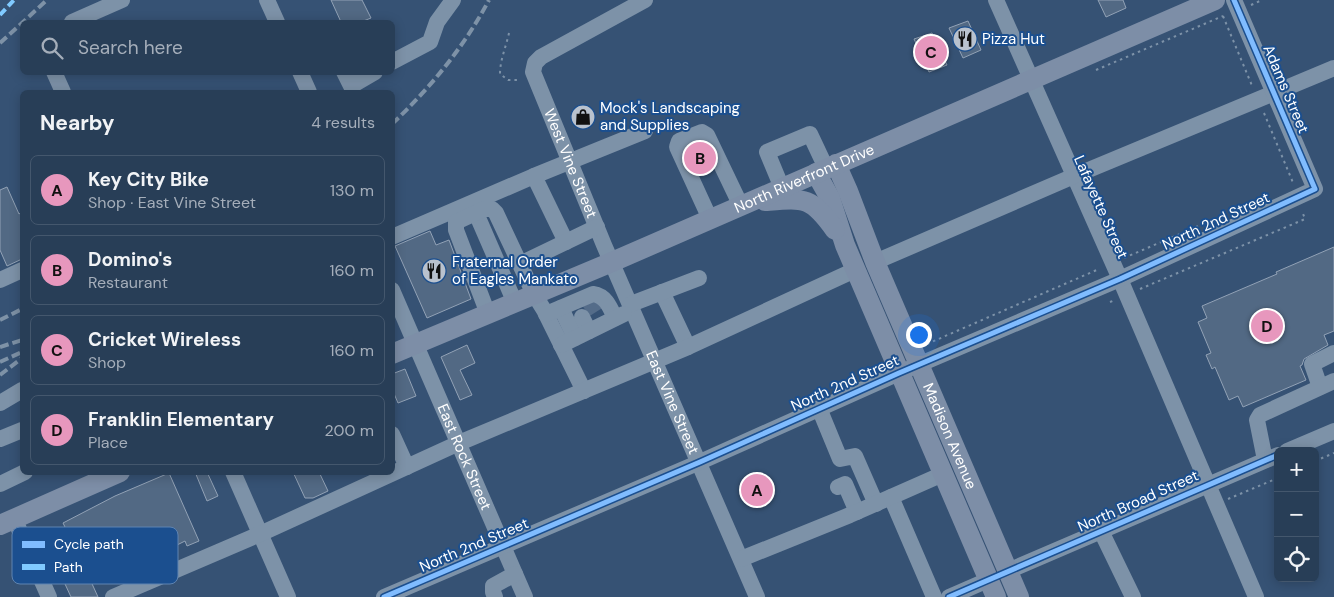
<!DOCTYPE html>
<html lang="en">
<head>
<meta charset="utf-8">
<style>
  body { margin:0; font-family:"DM Sans",sans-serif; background:#30455d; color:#f1f3f6 }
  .controls { position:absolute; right:15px; bottom:15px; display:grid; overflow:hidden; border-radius:8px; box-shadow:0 2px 12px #0003 }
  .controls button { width:45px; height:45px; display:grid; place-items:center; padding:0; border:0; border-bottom:1px solid #44576d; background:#283e57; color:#f1f3f6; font:25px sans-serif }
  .you { position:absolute; left:918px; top:334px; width:18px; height:18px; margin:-12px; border:4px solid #fff; border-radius:50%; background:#1a73e8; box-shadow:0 0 0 8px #1a73e833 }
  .badge { display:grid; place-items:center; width:32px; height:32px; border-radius:50%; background:#e797bd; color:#111; font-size:16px; font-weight:700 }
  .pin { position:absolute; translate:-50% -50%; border:2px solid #fff; box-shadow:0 1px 5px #0006 }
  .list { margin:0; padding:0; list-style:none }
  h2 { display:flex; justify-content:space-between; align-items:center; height:65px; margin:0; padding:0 20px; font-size:21px }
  h2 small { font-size:16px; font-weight:400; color:#a5aeba }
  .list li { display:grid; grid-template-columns:32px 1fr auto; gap:15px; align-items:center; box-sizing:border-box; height:70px; margin:0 10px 10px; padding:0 10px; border:1px solid #44576d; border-radius:8px }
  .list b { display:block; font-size:19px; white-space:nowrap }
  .list p { margin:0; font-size:16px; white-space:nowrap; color:#a5aeba }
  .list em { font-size:16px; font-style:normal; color:#a5aeba }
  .icon { flex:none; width:28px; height:28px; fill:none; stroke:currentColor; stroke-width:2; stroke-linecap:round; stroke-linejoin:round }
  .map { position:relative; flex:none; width:1334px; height:597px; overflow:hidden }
  .search { position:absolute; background:#283e57; box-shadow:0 2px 12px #0003; left:20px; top:20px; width:375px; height:55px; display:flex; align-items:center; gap:12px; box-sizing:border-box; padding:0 18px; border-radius:8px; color:#a5aeba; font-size:19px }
  .panel { position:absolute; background:#283e57; box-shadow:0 2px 12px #0003; left:20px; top:90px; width:375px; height:385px; border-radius:8px }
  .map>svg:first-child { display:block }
</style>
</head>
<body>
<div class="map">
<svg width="1334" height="597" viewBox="0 0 1334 597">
  <rect width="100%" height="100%" fill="#365274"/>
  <!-- building -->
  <g fill="#526984" stroke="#92a2b6">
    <path d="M331,0H362L371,18L361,22H341Z"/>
    <path d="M1098,0H1123L1126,8L1106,17Z"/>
    <path d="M968,21L981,50L963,58L949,28Z"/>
    <path d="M932,33L947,65L929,72L914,39Z"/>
    <path d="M700,144L712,168L700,173L688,148Z"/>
    <path d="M7,187L19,214L22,212V259L7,266L0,250V190Z"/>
    <path d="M430,231L436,245L449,240L471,299L427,318L395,246Z"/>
    <path d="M1334,247V331L1324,335L1328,345L1304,359L1302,365L1300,366L1306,380L1243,407L1238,396L1229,400L1215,367L1212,369L1206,355L1211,353L1198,322L1207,318L1202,306L1277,274L1276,272Z"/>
    <path d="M467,345L475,363L460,370L472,395L460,400L441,357Z"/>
    <path d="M405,369L416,396L398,403L392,389V374Z"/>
    <path d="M195,472H207L218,496L207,501Z"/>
    <path d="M293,472H319L328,491L313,498H305Z"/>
    <path d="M169,473L199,541L187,546L185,541L165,551L161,558L150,563L140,558L129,531L79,555L98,597H71L60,573L64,571L51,542L55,541L51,533L65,527L63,523L115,496Z"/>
  </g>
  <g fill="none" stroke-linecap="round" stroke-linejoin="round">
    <!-- minor-tunnel -->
    <path stroke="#546c89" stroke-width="16" stroke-dasharray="16 8" stroke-linecap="butt" d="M589,301L596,312"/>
    <!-- path -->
    <g stroke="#7d92a8" stroke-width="2" stroke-dasharray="2.5 4" stroke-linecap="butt">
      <path d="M1251,5L1262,0"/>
      <path d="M1223,16L1253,88"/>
      <path d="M509,33C506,47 500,60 500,74L508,80H518"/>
      <path d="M1096,70L1223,16"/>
      <path d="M1264,113L1294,185"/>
      <path d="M1124,258L1203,224"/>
      <path d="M1140,289L1305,219L1302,211"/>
      <path d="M1110,302L1115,300"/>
      <path d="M927,344L1099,269"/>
      <path d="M1315,461L1334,453"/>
      <path d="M1228,499L1278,478"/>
    </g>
    <!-- minor -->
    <g stroke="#7d92a8" stroke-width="16">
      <path d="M267,0L277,22"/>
      <path id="s1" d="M645,0L541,57L535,63L533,72L604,245L757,597"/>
      <path d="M996,0L1120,279L1256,597"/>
      <path d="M72,22L122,0"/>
      <path d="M392,62L430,42L437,22L453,0"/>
      <path d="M54,72L63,92"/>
      <path d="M300,72L309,92"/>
      <path d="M344,72L351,86L375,72"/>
      <path d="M782,188L767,152L810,134L826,168"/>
      <path d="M476,213L515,303"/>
      <path d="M710,219L677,147L679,141L702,132L707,135L741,206"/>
      <path d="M392,237L534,176"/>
      <path d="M566,242L534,176L645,131"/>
      <path d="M875,262L1074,176L1334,68"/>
      <path d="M520,264L597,227"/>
      <path d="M0,280L22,270"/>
      <path id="s2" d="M392,290L525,597"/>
      <path d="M662,292L688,347"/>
      <path d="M631,304L699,278"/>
      <path d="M561,308L575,338"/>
      <path d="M488,314L456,230V222L484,209H492L496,213L534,294L544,310L584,391"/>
      <path d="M546,314L593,294C606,296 610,307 615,318"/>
      <path d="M582,317L589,331"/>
      <path d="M561,345L624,314"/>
      <path d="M1320,387L1312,364L1334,353"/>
      <path d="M0,403L22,390"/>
      <path d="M819,408L840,459L855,456L876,504"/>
      <path d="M392,434L407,467"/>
      <path d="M0,439L22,430"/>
      <path d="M1287,451L1334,431"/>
      <path d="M1265,460L1257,420L1260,415L1334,381"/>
      <path d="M233,472L288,597"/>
      <path d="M0,484L25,472"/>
      <path d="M838,487L845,484L857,512"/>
      <path d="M891,497L934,597"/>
      <path d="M14,518L49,597"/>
      <path d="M1101,531L1133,597"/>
      <path d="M741,559L850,515L943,474"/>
      <path d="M1008,571L1278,455"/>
      <path d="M113,597L260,534L459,443L688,347L855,270"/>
      <path d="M384,597L700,462L899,373L1120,279L1315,189L1234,0"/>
      <path d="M495,597L493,592V586L515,574"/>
      <path d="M949,597L988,580"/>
    </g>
    <!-- major -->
    <g stroke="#7d8ea7" stroke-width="20">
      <path id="s3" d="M836,164L848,191L875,262L1019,597"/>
      <path d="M816,173L830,198L845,245L996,597"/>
      <path d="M765,201C804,198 811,196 835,230"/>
      <path id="s4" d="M392,354L612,262L1215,0"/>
      <path d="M0,525L120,472"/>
    </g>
    <!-- rail -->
    <g stroke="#7e92a7" stroke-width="4" stroke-dasharray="9 4" stroke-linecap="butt">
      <path d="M0,43L47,0"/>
      <path d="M392,124C431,87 464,47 489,0"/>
      <path d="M0,320L22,309"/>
      <path d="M0,347L22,340"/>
      <path d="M0,362L22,352"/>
      <path d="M0,375L22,358"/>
    </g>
    <!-- quiet -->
    <path stroke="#80caff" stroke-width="4" stroke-dasharray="8 4" stroke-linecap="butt" d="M0,15L14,0"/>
    <defs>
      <g id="cycleway">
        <path d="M384,597L700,462L899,373L1120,279L1315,189L1234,0"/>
        <path d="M949,597L1278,455"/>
      </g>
    </defs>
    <!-- cycleway casing -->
    <use href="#cycleway" stroke="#1b4f8f" stroke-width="8"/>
    <!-- cycleway -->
    <use href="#cycleway" stroke="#80bcff" stroke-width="5"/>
  </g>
  <!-- icons -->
  <defs>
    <symbol id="restaurant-disc" viewBox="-11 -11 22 22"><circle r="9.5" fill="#b9c2ce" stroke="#1b4f8f"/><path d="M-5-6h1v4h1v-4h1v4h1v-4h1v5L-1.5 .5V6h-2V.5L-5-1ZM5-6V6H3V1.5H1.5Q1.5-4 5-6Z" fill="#111"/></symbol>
    <symbol id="shop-disc" viewBox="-11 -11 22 22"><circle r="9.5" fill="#b9c2ce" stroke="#1b4f8f"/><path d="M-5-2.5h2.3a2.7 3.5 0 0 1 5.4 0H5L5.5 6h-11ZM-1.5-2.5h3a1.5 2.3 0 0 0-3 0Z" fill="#111"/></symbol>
  </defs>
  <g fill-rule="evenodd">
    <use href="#restaurant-disc" x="951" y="25" width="28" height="28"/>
    <use href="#shop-disc" x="569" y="103" width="28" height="28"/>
    <use href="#restaurant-disc" x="420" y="257" width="28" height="28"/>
  </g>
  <g text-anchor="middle" stroke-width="4" stroke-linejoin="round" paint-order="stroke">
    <!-- poi labels -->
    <g font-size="15" fill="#fff" stroke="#1b4f8f" text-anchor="start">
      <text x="982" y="44">Pizza Hut</text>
      <text x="600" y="113">Mock's Landscaping<tspan x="600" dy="17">and Supplies</tspan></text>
      <text x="452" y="267">Fraternal Order<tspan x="452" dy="17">of Eagles Mankato</tspan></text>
    </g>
    <!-- street labels -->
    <g font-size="15" fill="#fff" stroke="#1b4f8f">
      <text transform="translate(1286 89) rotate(67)" y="5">Adams Street</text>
      <text dy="5" stroke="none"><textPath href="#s1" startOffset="235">West Vine Street</textPath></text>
      <text dy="5" stroke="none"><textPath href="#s4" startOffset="448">North Riverfront Drive</textPath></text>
      <text transform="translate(1101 207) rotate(66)" y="5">Lafayette Street</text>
      <text transform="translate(1216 221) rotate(-25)" y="5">North 2nd Street</text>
      <text transform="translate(845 383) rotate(-24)" y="5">North 2nd Street</text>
      <text dy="5" stroke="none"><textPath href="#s1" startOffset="495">East Vine Street</textPath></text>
      <text dy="5" stroke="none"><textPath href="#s3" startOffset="295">Madison Avenue</textPath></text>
      <text dy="5" stroke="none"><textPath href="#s2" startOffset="182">East Rock Street</textPath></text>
      <text transform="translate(1138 501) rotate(-24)" y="5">North Broad Street</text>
      <text transform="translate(474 545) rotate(-23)" y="5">North 2nd Street</text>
    </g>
  </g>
  <!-- legend -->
  <rect x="12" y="527" width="166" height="57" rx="8" fill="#1b4f8f" stroke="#5f84b1" stroke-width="1"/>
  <rect x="22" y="541" width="23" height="7" fill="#80bcff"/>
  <rect x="22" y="564" width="23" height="6" fill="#80caff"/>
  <g font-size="14" fill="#fff">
    <text x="54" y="549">Cycle path</text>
    <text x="54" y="572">Path</text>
  </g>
</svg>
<div class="controls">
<button>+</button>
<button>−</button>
<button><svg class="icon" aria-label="locate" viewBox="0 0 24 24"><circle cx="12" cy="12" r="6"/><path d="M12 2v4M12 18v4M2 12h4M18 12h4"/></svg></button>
</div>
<div class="you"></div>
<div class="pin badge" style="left:757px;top:490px">A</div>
<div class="pin badge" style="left:700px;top:158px">B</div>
<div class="pin badge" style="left:931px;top:52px">C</div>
<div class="pin badge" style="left:1267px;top:326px">D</div>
<div class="search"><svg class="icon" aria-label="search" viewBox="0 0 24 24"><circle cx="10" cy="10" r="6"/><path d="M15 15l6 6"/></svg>Search here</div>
<section class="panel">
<h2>Nearby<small>4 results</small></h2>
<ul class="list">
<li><span class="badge">A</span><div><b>Key City Bike</b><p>Shop · East Vine Street</p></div><em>130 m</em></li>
<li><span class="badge">B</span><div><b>Domino's</b><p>Restaurant</p></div><em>160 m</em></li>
<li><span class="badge">C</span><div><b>Cricket Wireless</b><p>Shop</p></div><em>160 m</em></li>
<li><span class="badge">D</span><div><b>Franklin Elementary</b><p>Place</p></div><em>200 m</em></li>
</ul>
</section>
</div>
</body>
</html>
